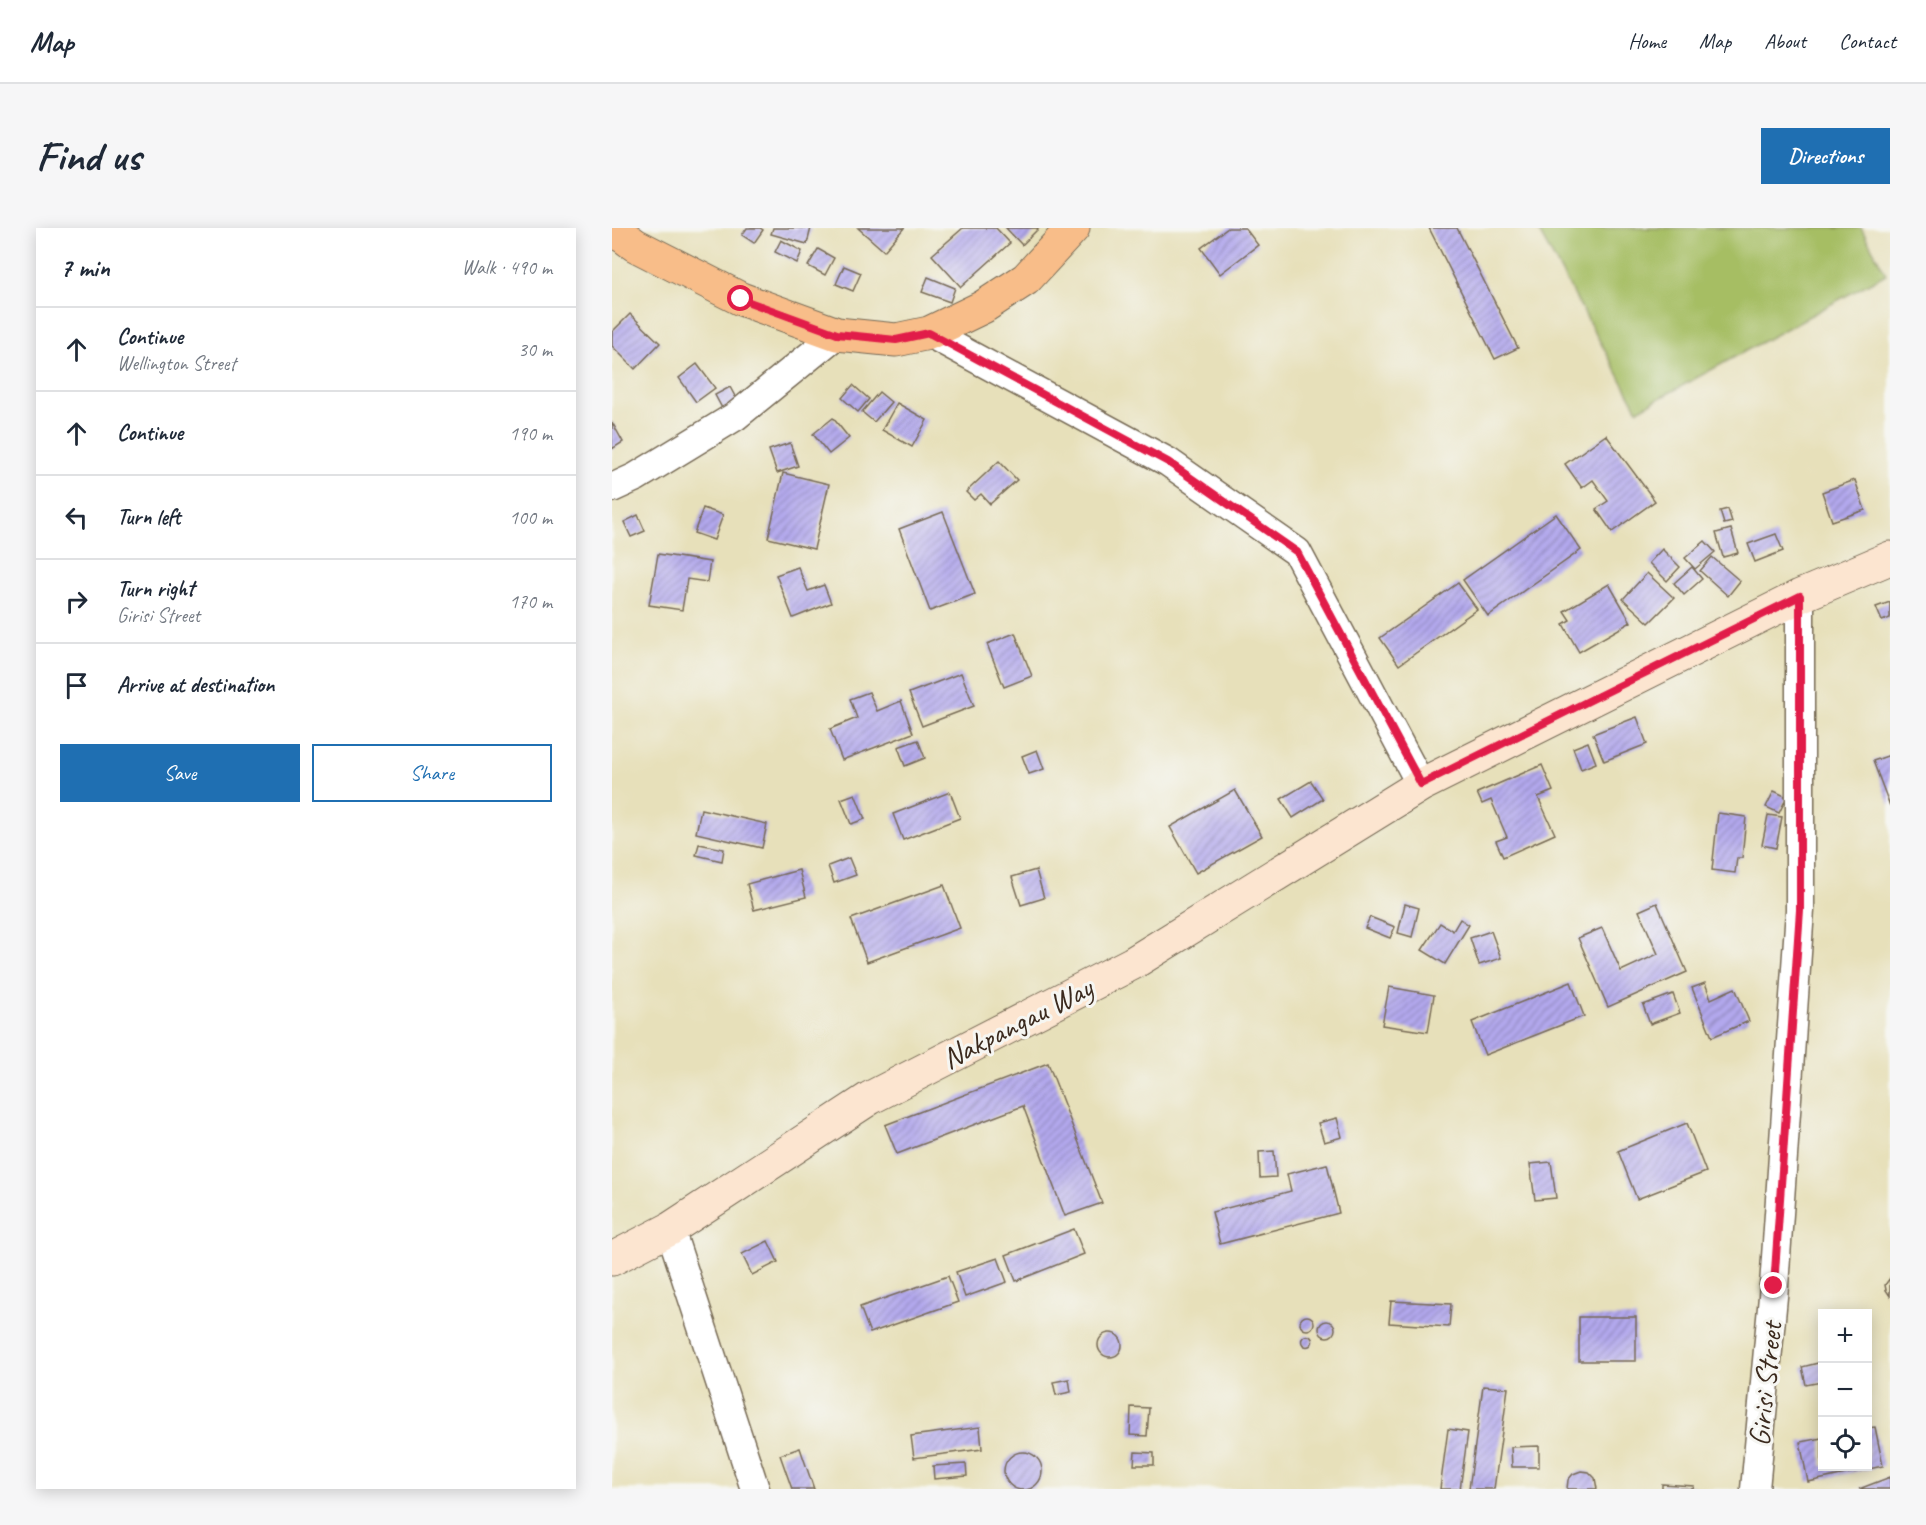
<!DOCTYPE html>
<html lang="en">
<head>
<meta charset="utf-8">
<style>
  body { margin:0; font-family:Caveat,sans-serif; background:#f6f6f7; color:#1f2937 }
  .controls { position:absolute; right:18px; bottom:18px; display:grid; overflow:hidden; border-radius:0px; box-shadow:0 3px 15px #0003 }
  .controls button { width:54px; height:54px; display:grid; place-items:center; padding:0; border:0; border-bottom:2px solid #e0e1e3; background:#fff; color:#1f2937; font:30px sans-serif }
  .stop { position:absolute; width:18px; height:18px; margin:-14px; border:4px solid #e11d48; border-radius:50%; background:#fff }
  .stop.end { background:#e11d48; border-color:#fff; box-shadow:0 2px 6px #0008 }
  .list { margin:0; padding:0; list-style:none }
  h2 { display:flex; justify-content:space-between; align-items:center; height:78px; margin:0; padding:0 24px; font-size:26px }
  h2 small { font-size:20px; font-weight:400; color:#747a83 }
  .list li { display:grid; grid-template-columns:39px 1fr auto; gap:18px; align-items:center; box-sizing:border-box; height:84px; padding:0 24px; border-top:2px solid #e0e1e3 }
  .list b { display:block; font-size:22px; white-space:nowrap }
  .list p { margin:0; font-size:20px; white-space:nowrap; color:#747a83 }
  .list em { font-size:20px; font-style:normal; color:#747a83 }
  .actions { display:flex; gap:12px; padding:18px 24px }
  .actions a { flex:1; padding:14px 0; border:2px solid #1f6fb2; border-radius:0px; text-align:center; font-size:21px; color:#1f6fb2 }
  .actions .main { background:#1f6fb2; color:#fff }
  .icon { flex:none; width:33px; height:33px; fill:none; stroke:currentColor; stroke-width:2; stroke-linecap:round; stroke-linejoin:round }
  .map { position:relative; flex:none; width:1278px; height:1261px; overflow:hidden; border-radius:0px }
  header { display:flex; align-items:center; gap:36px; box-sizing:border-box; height:84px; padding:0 30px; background:#fff; border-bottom:2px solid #e0e1e3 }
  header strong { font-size:28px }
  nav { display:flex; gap:33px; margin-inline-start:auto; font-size:21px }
  .intro { display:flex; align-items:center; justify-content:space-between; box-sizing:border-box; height:144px; padding:0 36px }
  h1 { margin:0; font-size:42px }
  .button { padding:15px 27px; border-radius:0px; background:#1f6fb2; color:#fff; font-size:21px; font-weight:700 }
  main { display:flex; gap:36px; padding:0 36px }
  aside { flex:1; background:#fff; border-radius:0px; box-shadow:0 3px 15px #0003 }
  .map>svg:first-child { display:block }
</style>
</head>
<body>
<header>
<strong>Map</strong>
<nav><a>Home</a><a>Map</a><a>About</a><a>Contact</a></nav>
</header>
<div class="intro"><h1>Find us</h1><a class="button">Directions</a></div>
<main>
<aside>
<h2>7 min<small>Walk · 490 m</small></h2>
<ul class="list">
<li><svg class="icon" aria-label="ahead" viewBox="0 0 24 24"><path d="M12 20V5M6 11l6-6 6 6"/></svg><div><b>Continue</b><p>Wellington Street</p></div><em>30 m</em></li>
<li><svg class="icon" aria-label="ahead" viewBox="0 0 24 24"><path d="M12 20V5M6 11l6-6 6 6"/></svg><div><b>Continue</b></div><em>190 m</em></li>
<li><svg class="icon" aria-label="left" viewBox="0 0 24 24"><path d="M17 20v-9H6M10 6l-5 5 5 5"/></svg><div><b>Turn left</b></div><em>100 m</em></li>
<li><svg class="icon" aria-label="right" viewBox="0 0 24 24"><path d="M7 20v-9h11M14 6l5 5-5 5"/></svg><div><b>Turn right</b><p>Girisi Street</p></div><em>170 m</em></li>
<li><svg class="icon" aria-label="arrive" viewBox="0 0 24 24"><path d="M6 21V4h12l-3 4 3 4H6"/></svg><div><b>Arrive at destination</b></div></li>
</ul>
<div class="actions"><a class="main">Save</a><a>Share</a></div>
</aside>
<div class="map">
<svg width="1278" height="1261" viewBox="0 0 1278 1261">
  <defs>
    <pattern id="building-hatch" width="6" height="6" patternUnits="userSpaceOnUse" patternTransform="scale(1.5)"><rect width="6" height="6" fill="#b2a8ed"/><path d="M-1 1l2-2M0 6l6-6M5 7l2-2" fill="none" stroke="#9289bf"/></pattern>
  </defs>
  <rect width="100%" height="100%" fill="#f6f6f2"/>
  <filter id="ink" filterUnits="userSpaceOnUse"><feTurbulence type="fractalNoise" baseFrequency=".0167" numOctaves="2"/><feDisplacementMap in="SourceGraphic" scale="12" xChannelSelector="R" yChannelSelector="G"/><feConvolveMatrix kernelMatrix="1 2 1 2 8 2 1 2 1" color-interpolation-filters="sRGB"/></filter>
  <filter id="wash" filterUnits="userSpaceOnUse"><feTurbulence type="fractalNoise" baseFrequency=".008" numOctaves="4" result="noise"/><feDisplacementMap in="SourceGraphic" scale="24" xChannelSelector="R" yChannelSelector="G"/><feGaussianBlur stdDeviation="1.35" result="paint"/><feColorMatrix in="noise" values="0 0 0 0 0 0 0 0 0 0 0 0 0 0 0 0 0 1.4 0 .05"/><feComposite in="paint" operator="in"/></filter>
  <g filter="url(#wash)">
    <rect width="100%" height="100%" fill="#e7e0ba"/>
    <!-- green -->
    <path fill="#a6be64" stroke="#707441" stroke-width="1.5" d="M925,0H1249L1274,46L1026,182Z"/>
    <g id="blocks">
      <!-- building -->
      <g fill="url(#building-hatch)">
        <path d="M135,0H148L151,2L142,15L130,7Z"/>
        <path d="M161,0H199L195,16L159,6Z"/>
        <path d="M246,0H292L272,23Z"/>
        <path d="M351,0H384L398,15L349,59L320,27Z"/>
        <path d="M394,0H427L410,17Z"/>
        <path d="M616,0H633L646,17L608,46L589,20Z"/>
        <path d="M817,0H845L906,120L883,131Z"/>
        <path d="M169,12L190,23L185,35L163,24Z"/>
        <path d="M206,21L222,30L213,47L196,38Z"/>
        <path d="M232,38L249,45L241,63L224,56Z"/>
        <path d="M316,49L343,60L338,74L310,64Z"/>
        <path d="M18,86L48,115L23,141L0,118V104Z"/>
        <path d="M85,136L103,160L84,174L67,150Z"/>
        <path d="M241,157L257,171L246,184L230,170Z"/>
        <path d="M118,159L126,174L111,182L103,167Z"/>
        <path d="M267,164L279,174L262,194L250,184Z"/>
        <path d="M285,175L315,192L300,219L270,202Z"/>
        <path d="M221,190L237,210L217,226L201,206Z"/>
        <path d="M0,194L11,214L0,221Z"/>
        <path d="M994,207L1043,273L1000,304L984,281L996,273L981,252L970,260L953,236Z"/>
        <path d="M178,215L186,238L165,245L157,222Z"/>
        <path d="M387,233L405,252L378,276L369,266L362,272L354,264Z"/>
        <path d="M171,245L217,256L202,321L156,310Z"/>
        <path d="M1243,252L1253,282L1220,293L1210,264Z"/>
        <path d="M91,280L111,287L102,312L82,305Z"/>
        <path d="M1116,281L1120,294L1112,296L1108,283Z"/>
        <path d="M331,284L363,366L318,383L287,301Z"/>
        <path d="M944,286L969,322L876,388L851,352Z"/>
        <path d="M26,287L33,303L19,309L12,294Z"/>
        <path d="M1119,301L1126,325L1111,329L1104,305Z"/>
        <path d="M1164,306L1171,323L1143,334L1136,316Z"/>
        <path d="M1093,313L1103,324L1083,341L1073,330Z"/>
        <path d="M1050,321L1068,339L1055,353L1037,335Z"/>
        <path d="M46,326L98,334L95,354L75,351L70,382L37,377Z"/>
        <path d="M1100,329L1128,353L1116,368L1088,343Z"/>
        <path d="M186,339L196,363L212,357L219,375L181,390L164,347Z"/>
        <path d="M1080,339L1090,351L1072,367L1062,355Z"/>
        <path d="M1035,345L1062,370L1037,395L1011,371Z"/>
        <path d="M846,355L865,381L787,437L768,410Z"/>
        <path d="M997,356L1019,394L967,424L951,396L958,392L952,383Z"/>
        <path d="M1278,374V390L1270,393L1264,379Z"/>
        <path d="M403,405L420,448L392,459L375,416Z"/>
        <path d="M349,445L362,478L310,498L297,465Z"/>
        <path d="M257,464L265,483L289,473L301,505L230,532L218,501L245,490L238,471Z"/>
        <path d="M1025,489L1035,516L992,533L981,506Z"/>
        <path d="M306,512L313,530L293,538L286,519Z"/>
        <path d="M976,514L984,535L969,541L961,520Z"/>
        <path d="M425,522L432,541L417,546L410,528Z"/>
        <path d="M1278,527V578L1261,533Z"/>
        <path d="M930,537L941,563L926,569L943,606L891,629L884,613L895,609L879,572L870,576L865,565Z"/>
        <path d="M699,553L711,571L681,590L669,571Z"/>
        <path d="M623,562L650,608L584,645L558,599Z"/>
        <path d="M1162,563L1175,569L1167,585L1154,579Z"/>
        <path d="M338,564L348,590L291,612L281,586Z"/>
        <path d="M243,566L253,591L239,596L229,571Z"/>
        <path d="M89,581L155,596L150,620L84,605Z"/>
        <path d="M1106,585L1134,589L1130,630H1125L1123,645L1100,642Z"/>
        <path d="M1156,587L1170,589L1164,620L1150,617Z"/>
        <path d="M87,616L112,621L110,633L84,627Z"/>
        <path d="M237,630L244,647L222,655L216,638Z"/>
        <path d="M187,642L194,669L142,682L135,656Z"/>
        <path d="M424,642L432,670L409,677L400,649Z"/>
        <path d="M332,657L348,700L255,734L239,691Z"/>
        <path d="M1045,675L1075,744L996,779L966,710L990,700L1009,743L1046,726L1027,683Z"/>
        <path d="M793,676L807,680L800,709L786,705Z"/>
        <path d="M758,689L783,699L778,710L753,700Z"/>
        <path d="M848,691L857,697L833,736L810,722L828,695L841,703Z"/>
        <path d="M879,703L889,730L867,737L858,710Z"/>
        <path d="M959,754L972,788L873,827L860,794Z"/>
        <path d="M1093,755L1099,771L1123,760L1137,793L1100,809L1080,760Z"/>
        <path d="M777,759L822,767L816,804L770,797Z"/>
        <path d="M1061,766L1068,785L1038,796L1031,777Z"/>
        <path d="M436,835L490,975L453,988L411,878L285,926L273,897Z"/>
        <path d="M725,890L730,909L712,914L706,895Z"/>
        <path d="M1075,895L1094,944L1025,971L1006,923Z"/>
        <path d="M662,923L664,949L648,950L647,924Z"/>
        <path d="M939,934L944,970L923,972L918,936Z"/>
        <path d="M715,936L727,985L608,1016L600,984L679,963L675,946Z"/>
        <path d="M462,1001L472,1026L404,1053L394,1027Z"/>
        <path d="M156,1013L166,1034L140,1047L130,1026Z"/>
        <path d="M386,1030L395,1054L353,1069L344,1044Z"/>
        <path d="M336,1048L346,1074L258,1105L248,1079Z"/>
        <path d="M1278,1050V1068L1274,1062L1273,1057Z"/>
        <path d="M779,1073L839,1076L837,1099L777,1095Z"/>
        <circle cx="695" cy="1095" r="7"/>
        <rect x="967" y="1089" width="57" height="44"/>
        <circle cx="715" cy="1101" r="8"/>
        <circle cx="498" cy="1117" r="12"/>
        <circle cx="695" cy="1113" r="5.5"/>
        <path d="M1210,1134V1154L1194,1157L1190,1139Z"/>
        <path d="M457,1151L459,1164L444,1167L441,1154Z"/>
        <path d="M871,1158L896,1160L882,1261H857Z"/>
        <path d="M519,1179L537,1180L535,1208L518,1207Z"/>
        <path d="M368,1199L370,1221L302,1230L299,1208Z"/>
        <path d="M1263,1199L1271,1238L1196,1254L1188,1214L1210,1210V1238H1256V1200Z"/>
        <path d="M836,1201L856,1204L848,1261H828Z"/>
        <path d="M927,1218V1239H900L899,1219Z"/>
        <path d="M188,1220L202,1261H180L168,1227Z"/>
        <circle cx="411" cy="1243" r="19"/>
        <path d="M523,1224L542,1225V1237H522Z"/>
        <path d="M354,1236L355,1248L322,1251L321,1238Z"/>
        <path d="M969,1243L977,1244L983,1250L985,1261H955L956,1252L961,1246Z"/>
        <path d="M1278,1249V1261H1247Z"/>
        <path d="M1050,1256L1082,1258L1081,1261H1050Z"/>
      </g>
    </g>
  </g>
  <g filter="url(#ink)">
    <use href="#blocks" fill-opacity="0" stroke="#776a55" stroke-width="1.5"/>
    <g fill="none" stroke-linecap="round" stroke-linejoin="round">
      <defs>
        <g id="street">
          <path d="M317,105L556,234L685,324L809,557"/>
          <path d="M0,260L24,249L124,188L225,106"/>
          <path d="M58,1001L143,1261"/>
          <path d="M1143,1261L1162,1058L1188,682V368"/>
        </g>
        <path id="secondary" d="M0,1031L58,1001L258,870L521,735L809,557L1188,368L1278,330"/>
        <path id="primary" d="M0,0L23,17L129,71L225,106L284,112L317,105L371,79L414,51L461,0"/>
      </defs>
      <!-- street casing -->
      <use href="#street" stroke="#776a55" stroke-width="31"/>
      <!-- secondary casing -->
      <use href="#secondary" stroke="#776a55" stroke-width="35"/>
      <!-- primary casing -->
      <use href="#primary" stroke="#776a55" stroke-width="35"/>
      <!-- street -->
      <use href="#street" stroke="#fff" stroke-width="28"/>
      <!-- secondary -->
      <use href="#secondary" stroke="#fce5d0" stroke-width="33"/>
      <!-- primary -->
      <use href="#primary" stroke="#f8bd89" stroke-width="33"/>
    </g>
  </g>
  <g fill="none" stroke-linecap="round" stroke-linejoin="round" filter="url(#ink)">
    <!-- route -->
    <path stroke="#e11d48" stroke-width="8" d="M129,71L225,106L284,112L317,105L556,234L685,324L809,556L1188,368V682L1162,1058"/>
  </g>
  <g text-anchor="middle" stroke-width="6" stroke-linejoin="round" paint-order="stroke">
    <!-- street labels -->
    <g font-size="30" fill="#3b2a1e" stroke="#f6f6f2">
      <text transform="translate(405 795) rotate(-27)" y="10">Nakpangau Way</text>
      <text transform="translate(1153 1156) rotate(-84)" y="10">Girisi Street</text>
    </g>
  </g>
</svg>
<div class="controls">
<button>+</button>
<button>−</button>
<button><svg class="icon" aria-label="locate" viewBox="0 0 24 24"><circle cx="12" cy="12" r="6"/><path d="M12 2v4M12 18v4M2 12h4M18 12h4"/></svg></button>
</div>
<div class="stop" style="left:129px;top:71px"></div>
<div class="stop end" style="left:1162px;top:1058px"></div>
</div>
</main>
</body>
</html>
